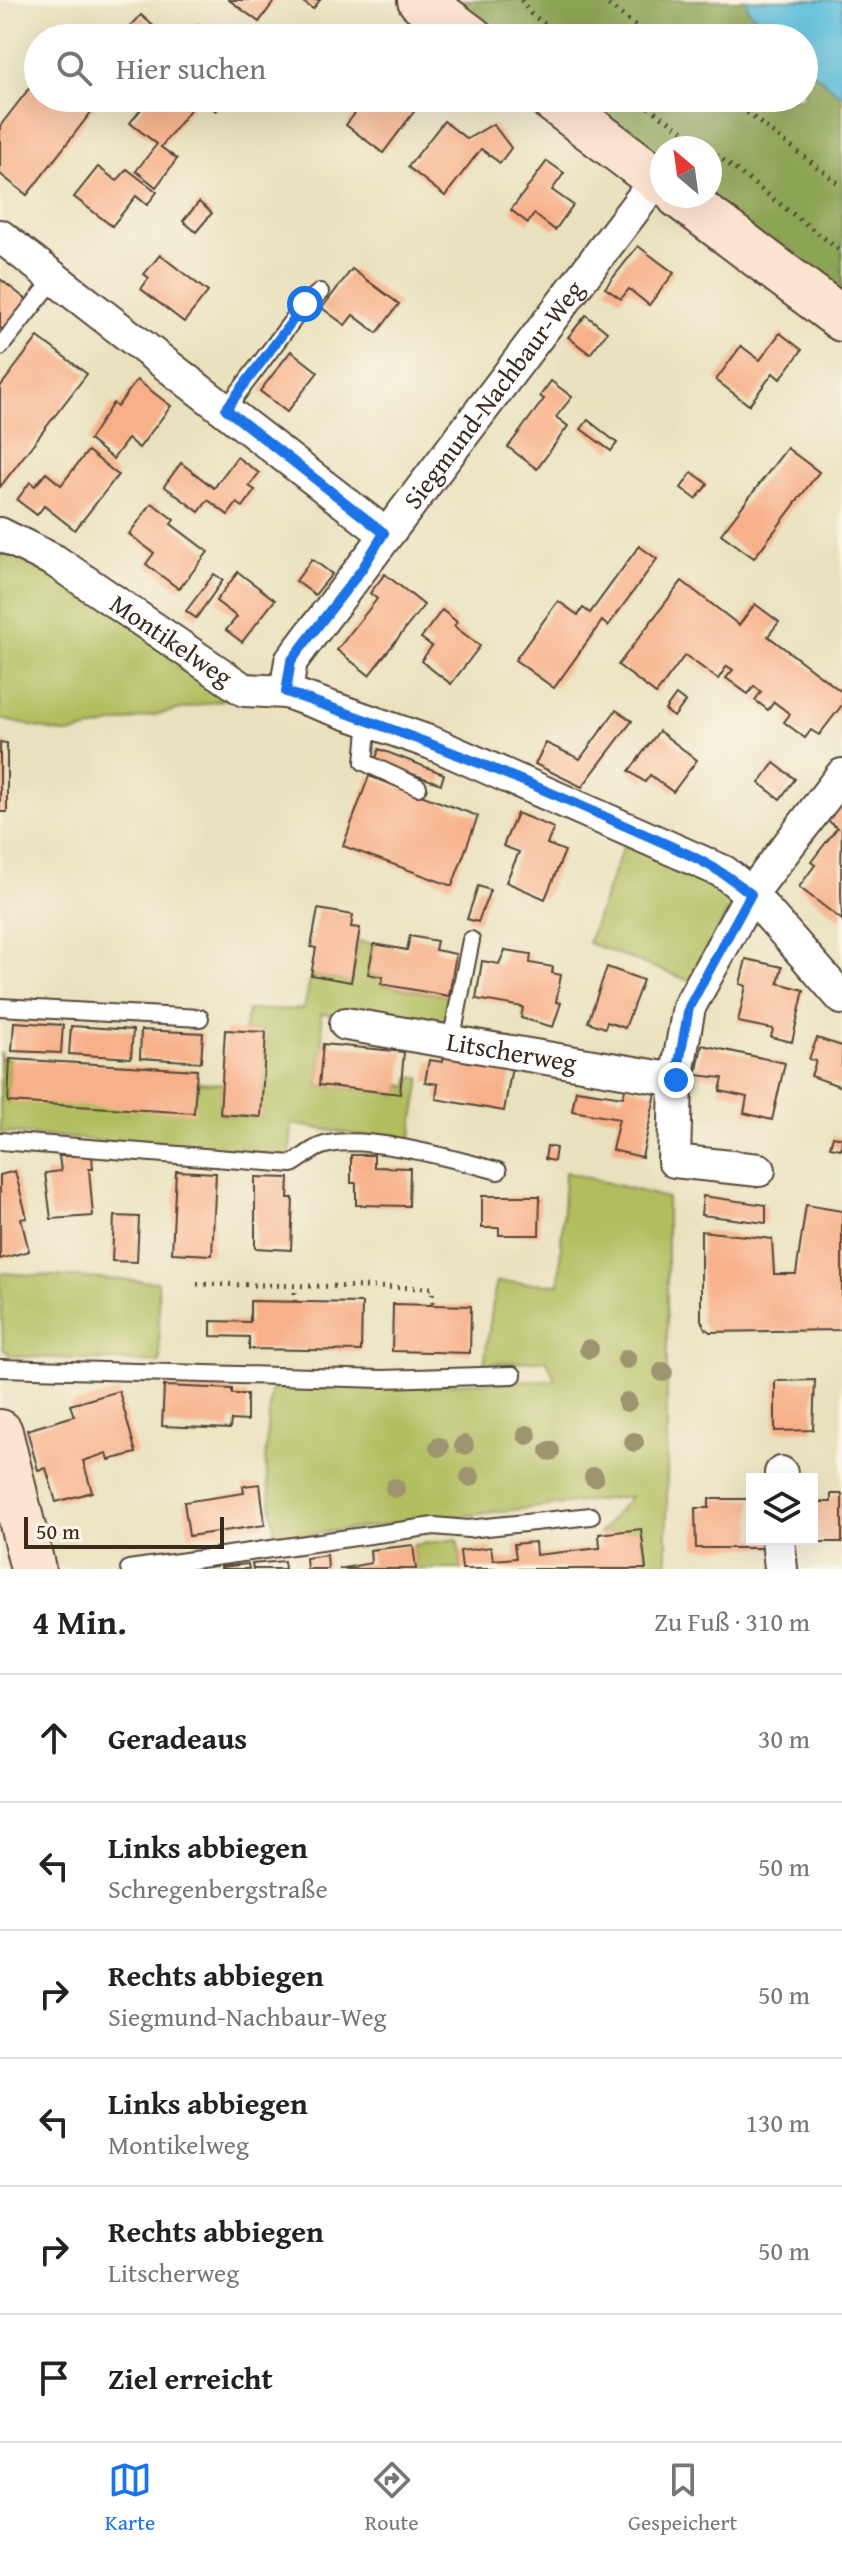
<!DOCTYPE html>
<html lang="de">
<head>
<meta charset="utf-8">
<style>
  body { margin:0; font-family:"Gentium Book Plus",serif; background:#f2f2f2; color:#222 }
  .controls { position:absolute; right:24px; bottom:24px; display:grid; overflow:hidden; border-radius:0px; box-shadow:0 8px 32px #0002 }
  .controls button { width:72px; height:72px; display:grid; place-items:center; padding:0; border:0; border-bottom:2px solid #e0e0e0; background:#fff; color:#222; font:40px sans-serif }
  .compass { position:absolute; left:650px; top:136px; width:72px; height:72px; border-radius:50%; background:#fff; box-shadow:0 8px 32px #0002; rotate:331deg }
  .scale { position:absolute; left:24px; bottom:20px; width:200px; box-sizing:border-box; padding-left:8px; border:4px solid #3b2a1e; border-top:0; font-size:22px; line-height:28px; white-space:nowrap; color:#3b2a1e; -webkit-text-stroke:6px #fcf5e5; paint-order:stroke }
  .stop { position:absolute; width:24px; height:24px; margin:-18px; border:6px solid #1a73e8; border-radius:50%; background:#fff }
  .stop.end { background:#1a73e8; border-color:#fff; box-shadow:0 2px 8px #0008 }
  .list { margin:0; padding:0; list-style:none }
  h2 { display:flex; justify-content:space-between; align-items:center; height:104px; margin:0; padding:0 32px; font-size:34px }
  h2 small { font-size:26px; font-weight:400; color:#767676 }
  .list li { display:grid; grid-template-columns:52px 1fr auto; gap:24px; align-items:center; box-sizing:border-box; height:128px; padding:0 32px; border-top:2px solid #e0e0e0 }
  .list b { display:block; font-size:30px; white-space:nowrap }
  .list p { margin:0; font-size:26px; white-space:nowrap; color:#767676 }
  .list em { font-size:26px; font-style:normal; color:#767676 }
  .icon { flex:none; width:44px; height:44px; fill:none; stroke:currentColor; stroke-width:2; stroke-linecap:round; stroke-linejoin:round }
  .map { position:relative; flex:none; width:842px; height:1569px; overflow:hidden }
  .search { position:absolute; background:#fff; box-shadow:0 8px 32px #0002; left:24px; right:24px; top:24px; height:88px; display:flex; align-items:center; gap:20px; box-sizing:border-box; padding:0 28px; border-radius:44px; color:#767676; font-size:30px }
  .sheet { height:872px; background:#fff }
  nav { display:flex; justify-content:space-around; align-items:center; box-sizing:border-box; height:112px; border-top:2px solid #e0e0e0; background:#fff; font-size:22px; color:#767676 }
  nav a { display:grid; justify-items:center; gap:4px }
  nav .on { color:#1a73e8 }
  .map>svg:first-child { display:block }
</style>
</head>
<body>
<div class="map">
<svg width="842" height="1569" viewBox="0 0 842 1569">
  <rect width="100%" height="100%" fill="#fcf5e5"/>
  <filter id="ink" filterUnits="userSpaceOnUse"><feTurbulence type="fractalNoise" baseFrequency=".0125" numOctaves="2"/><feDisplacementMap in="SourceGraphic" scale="16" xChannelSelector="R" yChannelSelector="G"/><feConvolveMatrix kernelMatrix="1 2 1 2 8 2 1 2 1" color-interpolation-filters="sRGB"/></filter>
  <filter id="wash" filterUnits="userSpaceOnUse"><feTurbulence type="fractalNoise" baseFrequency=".006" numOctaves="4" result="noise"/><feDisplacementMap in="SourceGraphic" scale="32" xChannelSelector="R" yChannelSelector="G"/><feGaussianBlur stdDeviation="1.8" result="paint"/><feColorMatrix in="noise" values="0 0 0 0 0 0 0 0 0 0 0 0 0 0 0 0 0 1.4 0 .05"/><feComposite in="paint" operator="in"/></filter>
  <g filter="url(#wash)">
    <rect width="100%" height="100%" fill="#e9e1bd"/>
    <!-- green -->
    <g fill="#b1bd5e" stroke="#76743e" stroke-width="2">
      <path d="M0,547L79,586L232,698L68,734L0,719Z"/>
      <path d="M626,838L712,875L730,894V906L690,981L588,943Z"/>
      <path d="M358,941L374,944L368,974L383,977L382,985L448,996L456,954L460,963C457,980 455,1002 448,1019C438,1045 346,1015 321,1013L323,1044L319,1085L399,1094L401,1085L409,1087L410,1077L421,1078L410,1144L292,1124L290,1157L0,1132V1051L1,1058L10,1059L8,1102L196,1082L222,1084L221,1114L260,1117L265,1032L244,1031L248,1010L304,1009L311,975L351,982Z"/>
      <path d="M565,1172L667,1198V1569H646L641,1530L599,1534L631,1496L276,1538L265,1461L271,1389L555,1380L547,1360L484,1364L496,1282L559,1284Z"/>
      <path d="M0,1273L158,1282L160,1363L12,1356L3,1349Z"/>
      <path d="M457,1539L462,1569H416L413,1545Z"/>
    </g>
    <!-- forest -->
    <g fill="#8ca455" stroke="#64673a" stroke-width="2">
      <path d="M420,0H746L748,9L776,38H471Z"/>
      <path d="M804,65L842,96V319L710,196V148H662V183L550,98H804Z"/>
    </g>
    <!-- water -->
    <path fill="#5fbfdd" stroke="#4d747e" stroke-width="2" d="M746,0H842V96L804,65V38H776L748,9Z"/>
    <g id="blocks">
      <!-- building -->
      <g fill="#f7b089">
        <path d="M229,0H275L259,22Z"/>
        <path d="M300,0H320L313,9Z"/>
        <path d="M141,15L158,30L151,38H120Z"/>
        <path d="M198,25L215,38H188Z"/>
        <path d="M38,77V98H102L27,195L0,174V126Z"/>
        <path d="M150,98H199L161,147L177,159L156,187L136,171L157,144L130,123Z"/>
        <path d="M200,98H222L225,100L216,111Z"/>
        <path d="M367,98H401L416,109L383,153L346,125Z"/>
        <path d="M444,121L467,139L493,124L511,148L500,163L481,149L445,196L408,167Z"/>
        <path d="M547,161L564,173L552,190L573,205L555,230L534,214L528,223L511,210Z"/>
        <path d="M98,167L117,181L127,169L157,192L147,205L136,196L112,226L74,197Z"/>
        <path d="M199,202L212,213L196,232L183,221Z"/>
        <path d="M638,246L674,273L649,305L629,289L621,299L605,288Z"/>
        <path d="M160,255L208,292L184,322L141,289L149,278L144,274Z"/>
        <path d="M352,269L399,304L377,333L353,315L345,325L322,308Z"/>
        <path d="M0,279L27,300L8,334L0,328Z"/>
        <path d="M586,315L607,332L590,354L568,337Z"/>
        <path d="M780,333L802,350L780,379L773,373L749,405L716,380L741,346L760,360Z"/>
        <path d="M38,337L87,374L0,487V387Z"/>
        <path d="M291,351L318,372L287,412L260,391Z"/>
        <path d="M137,380L171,406L139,448L128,439L113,459L89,440L113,403L117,407Z"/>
        <path d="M551,381L572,397L556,417L568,426L537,469L508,447L544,399L540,396Z"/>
        <path d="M588,420L617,443L611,451L581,429Z"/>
        <path d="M787,448L819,472L754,558L721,534Z"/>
        <path d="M88,451L118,475L75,530L44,506L37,515L17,500L30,482L35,486L46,473L61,485Z"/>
        <path d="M237,457L259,473L249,486L255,490L243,507L237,503L228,515L208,500L199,512L164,486L181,463L214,488Z"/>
        <path d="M692,472L708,484L696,499L681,488Z"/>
        <path d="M152,503L174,520L171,524L208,552L179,589L146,564L154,553L129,534Z"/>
        <path d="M639,546L657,559L608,626L602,621L554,688L515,660L558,601L578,615L583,608L590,613Z"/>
        <path d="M312,559L332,574L315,595L296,581Z"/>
        <path d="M238,572L275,600L242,642L226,630L237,617L216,601Z"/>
        <path d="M214,574L223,580L196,618L186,611Z"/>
        <path d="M385,574L424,605L369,675L337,650L377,599L370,593Z"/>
        <path d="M682,581L739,625L755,604L779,622L768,636L842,692V705L819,735L811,730L805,738L784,722L790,714L774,702L768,710L755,700L761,692L754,686L748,694L726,678L733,670L727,666L718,679L685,655L656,694L618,665Z"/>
        <path d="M442,610L457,622L454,626L480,646L451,684L421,661L432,646L421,638Z"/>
        <path d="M676,695L685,702L674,717L665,710Z"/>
        <path d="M616,710L632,721L582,787L535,764L546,743L580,759Z"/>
        <path d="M659,731L697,760L673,792L650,775L645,782L629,771Z"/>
        <path d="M0,742L7,743V812H0Z"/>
        <path d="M379,749L444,774L441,784L375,761Z"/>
        <path d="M774,763L795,779L780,799L759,783Z"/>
        <path d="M369,776L478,816L452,886L343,846Z"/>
        <path d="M842,798L841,894L842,920L799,887L815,865L811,862L837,828L826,819Z"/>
        <path d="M517,813L554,828L547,844L565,851L545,899L506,882L519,852L503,846Z"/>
        <path d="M478,886L490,890L478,922L467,919Z"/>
        <path d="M318,909L353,915L351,927L360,928L351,982L311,975L316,948L311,947Z"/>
        <path d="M410,936L437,941L435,950L456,954L449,996L381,984L383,977L368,974L374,944L407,950Z"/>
        <path d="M505,950L531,954L530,963L553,967L552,973L561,975L556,1002L561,1003L553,1027L521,1018L523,1007L476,999L482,961L499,964Z"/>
        <path d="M746,959L782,967L778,983L804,990L792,1042L771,1037L773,1029L738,1022L746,986L740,984Z"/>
        <path d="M607,967L643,980L625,1028L607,1022L605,1028L588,1022Z"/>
        <path d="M14,1022L63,1025L61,1053L12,1051Z"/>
        <path d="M71,1026L133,1030L131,1058L69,1054Z"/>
        <path d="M141,1030L203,1033L201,1062L140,1058Z"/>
        <path d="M225,1030L266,1032L261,1117L220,1114Z"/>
        <path d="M817,1038L842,1046V1087L811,1076L816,1061L809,1059Z"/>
        <path d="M323,1044L404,1052L400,1094L319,1085Z"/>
        <path d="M702,1045L785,1063L772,1120L744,1113L747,1097L720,1091L723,1078L696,1075Z"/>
        <path d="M444,1055L512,1067L504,1111L436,1099L438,1084L425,1082L429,1060L442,1062Z"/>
        <path d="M10,1059L197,1070L194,1113L8,1102Z"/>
        <path d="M626,1086L656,1093L642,1157L612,1150L619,1119L572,1111L576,1090L623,1097Z"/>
        <path d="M833,1136L842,1138L841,1149L830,1147Z"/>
        <path d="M547,1146L556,1148L554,1161L545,1159Z"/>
        <path d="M351,1155H374V1167L410,1168L409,1206L356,1205V1183H351Z"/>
        <path d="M59,1156H92L93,1169H89L93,1216L51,1219L45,1173L61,1171Z"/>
        <path d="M15,1171L27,1218L21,1219L29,1251L0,1259V1175Z"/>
        <path d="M176,1171L216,1173L212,1255L172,1253Z"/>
        <path d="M255,1177L289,1178L288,1198H293L291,1250L255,1248Z"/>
        <path d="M482,1196H540L539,1235H499V1228H482Z"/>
        <path d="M703,1196L766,1205V1223L701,1215Z"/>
        <path d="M806,1205L842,1211V1330L710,1332L705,1328L701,1320V1231L772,1239L774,1274H796Z"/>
        <path d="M114,1216L139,1217L137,1262L112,1261Z"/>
        <path d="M250,1301L362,1303L361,1351L249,1349V1337L211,1336V1321L250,1322Z"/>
        <path d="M393,1304L471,1306L470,1353L392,1351Z"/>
        <path d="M815,1380L813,1430L775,1431V1381Z"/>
        <path d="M164,1386L232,1389V1394H247V1421L231,1420L230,1429L162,1426Z"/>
        <path d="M119,1391L136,1453L109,1460L107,1453L83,1461L92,1492L56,1502L46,1468L38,1470L27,1430L74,1416L70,1405Z"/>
        <path d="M260,1484L265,1525L189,1536L184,1502L244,1493L243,1486Z"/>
        <path d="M831,1494H842V1542H817L816,1502H831Z"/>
        <path d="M709,1499H752V1539H774V1548H696L695,1508H709Z"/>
        <path d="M641,1529L646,1569H462L460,1551L491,1547L493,1560L516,1558L514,1544L535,1542L536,1555L600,1548L599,1534Z"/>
        <path d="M413,1545L416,1569H339L371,1563L370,1550Z"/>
        <path d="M327,1555L328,1569H307L306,1558Z"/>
        <path d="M284,1561L285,1569H253L252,1564Z"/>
        <path d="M248,1564L249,1569H221V1567Z"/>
      </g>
    </g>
  </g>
  <g filter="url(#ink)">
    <use href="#blocks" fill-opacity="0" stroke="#554536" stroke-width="2"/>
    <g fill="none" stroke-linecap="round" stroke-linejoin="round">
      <defs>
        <g id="lane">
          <path d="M0,347L55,278"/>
          <path d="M226,409L305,304L320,292"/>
          <path d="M368,720L364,762L418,787"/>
          <path d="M0,1007L200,1018"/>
          <path d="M451,1042L471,940"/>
          <path d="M0,1141L292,1164C301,1159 310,1151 319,1147C357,1131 458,1160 498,1171"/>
          <path d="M0,1368L382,1379L513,1375"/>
          <path d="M129,1569L434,1526L468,1529L591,1516"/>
        </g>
        <g id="street">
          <path d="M0,236L384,533"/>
          <path id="s1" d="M0,534L55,561L244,690L286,692L432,743L724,872L751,894L842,998"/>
          <path id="s2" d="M286,692L291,661L657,179"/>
          <path id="s3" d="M346,1024L676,1080"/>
          <path d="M759,1170L674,1161L676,1080L689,1007L751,894L842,775"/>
          <path d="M781,1479V1473"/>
          <path d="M778,1539L781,1569"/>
        </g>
        <g id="secondary">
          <path d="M420,0L471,38"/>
          <path d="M550,98L662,183"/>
          <path d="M679,196L842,319"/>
          <path d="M0,1432L33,1569"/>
        </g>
      </defs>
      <!-- lane casing -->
      <use href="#lane" stroke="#554536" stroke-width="20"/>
      <!-- street casing -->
      <use href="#street" stroke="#554536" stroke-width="36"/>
      <!-- secondary casing -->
      <use href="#secondary" stroke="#554536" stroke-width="48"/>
      <!-- path -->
      <g stroke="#554536" stroke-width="5" stroke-dasharray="2 6" stroke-linecap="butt">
        <path d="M521,0L531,14L564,38"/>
        <path d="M602,0L651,38"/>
        <path d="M635,98L708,148"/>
        <path d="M728,98L842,186"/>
        <path d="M710,150L842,252"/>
        <path d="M197,1284L432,1288L433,1305"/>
        <path d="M295,1302V1286"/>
      </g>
      <!-- lane -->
      <use href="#lane" stroke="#fff" stroke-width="16"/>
      <!-- street -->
      <use href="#street" stroke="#fff" stroke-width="32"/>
      <!-- secondary -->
      <use href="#secondary" stroke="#fde4d0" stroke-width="44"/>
    </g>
    <!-- trees -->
    <g fill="#9d9570">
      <circle cx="589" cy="1349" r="10"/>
      <circle cx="627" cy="1359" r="10"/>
      <circle cx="663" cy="1372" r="10"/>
      <circle cx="627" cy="1402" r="10"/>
      <circle cx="527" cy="1435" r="10"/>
      <circle cx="634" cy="1442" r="10"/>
      <circle cx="464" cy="1445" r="10"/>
      <circle cx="439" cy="1447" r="10"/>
      <circle cx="550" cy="1451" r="10"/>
      <circle cx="470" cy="1477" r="10"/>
      <circle cx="594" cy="1477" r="10"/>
      <circle cx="395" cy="1488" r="10"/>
    </g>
  </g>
  <g fill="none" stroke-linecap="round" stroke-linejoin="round" filter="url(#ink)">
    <!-- route -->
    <path stroke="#1a73e8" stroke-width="10" d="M305,304L226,409L384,533L362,569L291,661L286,692C401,731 513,774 623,825C668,845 713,862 751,894L689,1007L676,1080"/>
  </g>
  <g text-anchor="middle" stroke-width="7" stroke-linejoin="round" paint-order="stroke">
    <!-- street labels -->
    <g font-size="26" fill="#3b2a1e" stroke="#fcf5e5">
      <text dy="9" stroke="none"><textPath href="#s2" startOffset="366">Siegmund-Nachbaur-Weg</textPath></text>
      <text dy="9" stroke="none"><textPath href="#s1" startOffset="202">Montikelweg</textPath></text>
      <text dy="9" stroke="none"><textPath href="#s3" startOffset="168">Litscherweg</textPath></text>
    </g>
  </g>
</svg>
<div class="controls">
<button><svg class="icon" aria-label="layers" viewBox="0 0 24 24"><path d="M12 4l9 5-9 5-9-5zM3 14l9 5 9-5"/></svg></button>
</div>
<svg class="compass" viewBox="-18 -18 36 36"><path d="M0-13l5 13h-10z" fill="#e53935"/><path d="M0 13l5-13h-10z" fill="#767676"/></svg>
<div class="scale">50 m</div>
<div class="stop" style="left:305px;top:304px"></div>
<div class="stop end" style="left:676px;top:1080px"></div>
<div class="search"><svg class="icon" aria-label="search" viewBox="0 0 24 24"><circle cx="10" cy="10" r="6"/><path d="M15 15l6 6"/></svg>Hier suchen</div>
</div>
<section class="sheet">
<h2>4 Min.<small>Zu Fuß · 310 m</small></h2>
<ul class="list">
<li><svg class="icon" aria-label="ahead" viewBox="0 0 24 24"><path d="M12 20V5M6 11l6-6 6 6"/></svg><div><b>Geradeaus</b></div><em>30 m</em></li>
<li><svg class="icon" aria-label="left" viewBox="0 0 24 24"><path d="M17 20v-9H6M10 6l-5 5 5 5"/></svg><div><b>Links abbiegen</b><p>Schregenbergstraße</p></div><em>50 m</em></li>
<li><svg class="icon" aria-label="right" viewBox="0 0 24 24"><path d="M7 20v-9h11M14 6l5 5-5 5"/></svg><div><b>Rechts abbiegen</b><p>Siegmund-Nachbaur-Weg</p></div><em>50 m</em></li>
<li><svg class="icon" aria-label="left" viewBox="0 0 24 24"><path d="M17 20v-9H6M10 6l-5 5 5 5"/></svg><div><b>Links abbiegen</b><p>Montikelweg</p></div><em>130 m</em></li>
<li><svg class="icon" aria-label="right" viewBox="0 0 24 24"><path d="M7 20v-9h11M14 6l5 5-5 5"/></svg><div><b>Rechts abbiegen</b><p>Litscherweg</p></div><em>50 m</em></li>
<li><svg class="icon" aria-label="arrive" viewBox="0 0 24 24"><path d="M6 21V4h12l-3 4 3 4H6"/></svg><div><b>Ziel erreicht</b></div></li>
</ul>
</section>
<nav>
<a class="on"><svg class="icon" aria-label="map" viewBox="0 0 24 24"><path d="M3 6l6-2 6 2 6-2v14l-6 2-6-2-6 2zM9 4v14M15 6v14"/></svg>Karte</a>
<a><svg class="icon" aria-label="directions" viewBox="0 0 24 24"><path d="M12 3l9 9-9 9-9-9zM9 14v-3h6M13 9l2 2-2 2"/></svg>Route</a>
<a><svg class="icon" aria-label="saved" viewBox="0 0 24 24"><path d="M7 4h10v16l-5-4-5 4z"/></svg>Gespeichert</a>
</nav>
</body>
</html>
